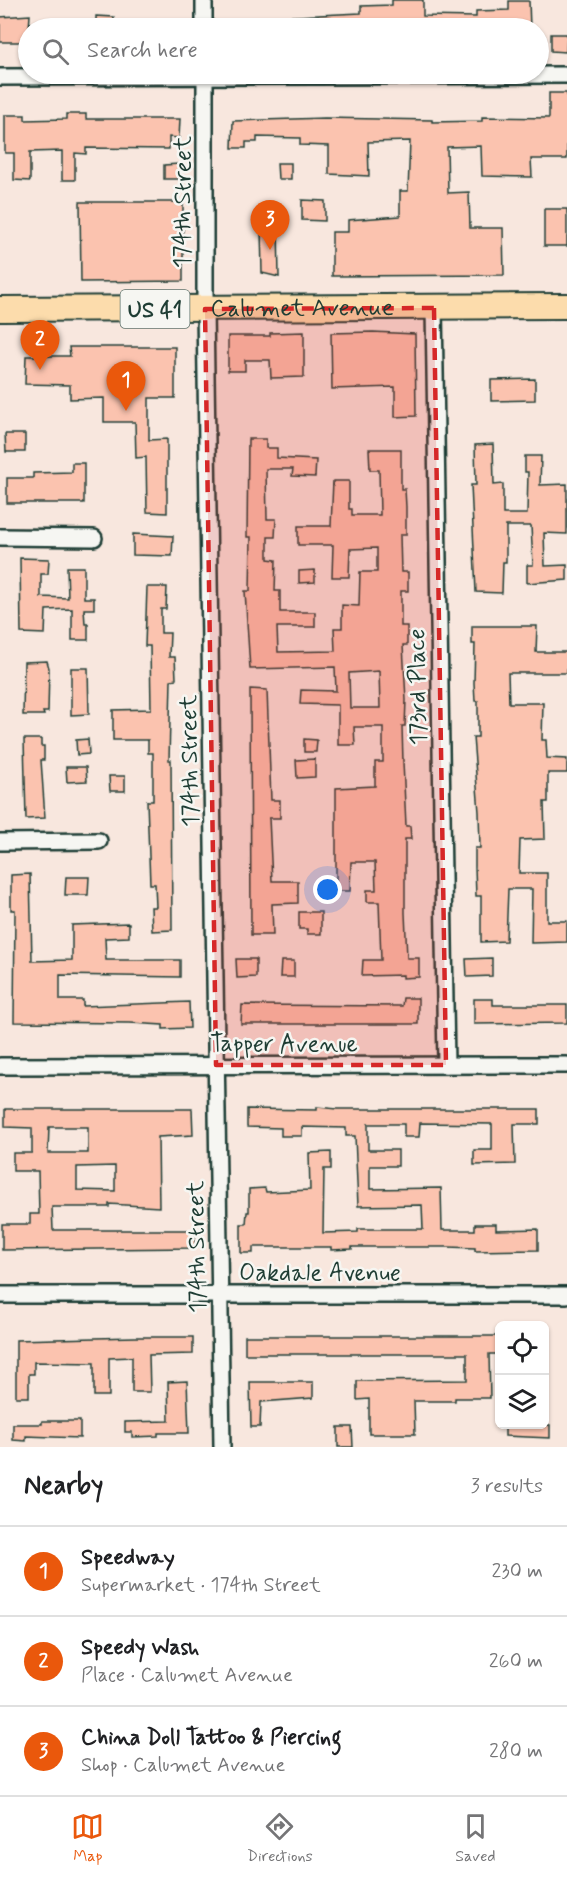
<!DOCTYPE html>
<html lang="en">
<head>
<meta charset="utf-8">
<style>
  body { margin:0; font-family:Mynerve,sans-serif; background:#f6f6f6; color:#202124 }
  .controls { position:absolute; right:18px; bottom:18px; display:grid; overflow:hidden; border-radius:9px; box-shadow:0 2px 4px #0004 }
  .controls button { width:54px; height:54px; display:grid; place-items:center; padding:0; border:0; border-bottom:2px solid #e0e0e0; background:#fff; color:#202124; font:30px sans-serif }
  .you { position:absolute; left:328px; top:890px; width:21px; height:21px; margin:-15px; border:4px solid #fff; border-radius:50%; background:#1a73e8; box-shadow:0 0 0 9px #1a73e833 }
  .badge { display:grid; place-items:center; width:39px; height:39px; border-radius:50%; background:#ea580c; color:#fff; font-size:20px; font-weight:700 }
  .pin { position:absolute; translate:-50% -50px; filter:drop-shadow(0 2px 3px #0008) }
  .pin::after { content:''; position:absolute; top:32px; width:21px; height:18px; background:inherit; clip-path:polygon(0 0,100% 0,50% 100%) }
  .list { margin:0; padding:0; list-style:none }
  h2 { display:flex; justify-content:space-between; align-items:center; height:78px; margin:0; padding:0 24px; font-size:26px }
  h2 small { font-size:20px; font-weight:400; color:#757577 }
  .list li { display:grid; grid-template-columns:39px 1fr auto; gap:18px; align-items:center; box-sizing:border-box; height:90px; padding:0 24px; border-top:2px solid #e0e0e0 }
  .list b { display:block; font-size:22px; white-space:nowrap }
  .list p { margin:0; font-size:20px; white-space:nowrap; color:#757577 }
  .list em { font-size:20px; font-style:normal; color:#757577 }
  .icon { flex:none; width:33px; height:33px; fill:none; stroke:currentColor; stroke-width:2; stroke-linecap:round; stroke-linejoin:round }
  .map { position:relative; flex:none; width:567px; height:1447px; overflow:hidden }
  .search { position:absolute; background:#fff; box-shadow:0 2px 4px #0004; left:18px; right:18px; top:18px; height:66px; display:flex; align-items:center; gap:15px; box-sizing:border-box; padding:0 21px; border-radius:33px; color:#757577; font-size:22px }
  .sheet { height:348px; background:#fff }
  nav { display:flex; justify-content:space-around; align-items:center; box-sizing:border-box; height:84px; border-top:2px solid #e0e0e0; background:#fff; font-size:16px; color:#757577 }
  nav a { display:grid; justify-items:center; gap:3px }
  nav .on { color:#ea580c }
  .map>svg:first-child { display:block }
</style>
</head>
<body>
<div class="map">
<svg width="567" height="1447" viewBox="0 0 567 1447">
  <rect width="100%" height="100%" fill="#f8e7de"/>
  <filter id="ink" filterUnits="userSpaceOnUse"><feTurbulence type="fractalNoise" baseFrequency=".0167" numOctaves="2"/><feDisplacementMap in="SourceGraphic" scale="12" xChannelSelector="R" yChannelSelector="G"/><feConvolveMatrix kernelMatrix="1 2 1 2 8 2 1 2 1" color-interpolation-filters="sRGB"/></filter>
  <g filter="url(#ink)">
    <!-- building -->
    <g fill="#fbc3af" stroke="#1f3d34" stroke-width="1.5" fill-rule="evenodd">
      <path d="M392,0H423V16L476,17V11L509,10V1H529L530,28H276V17L361,13V6L392,5Z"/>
      <path d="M30,15L28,42H0V17Z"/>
      <path d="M96,16L114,17V28H96Z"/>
      <path d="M551,34H567L566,52L551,51Z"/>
      <path d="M549,93H567V159H531L532,177L482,176L481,146L447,147L448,193L469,192L470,228H503L504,275L332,276V232H348V220L400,216V191H408L410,141L368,142L369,176L329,174V146L300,145V138L257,137V142H246V148H232L233,121L325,118L432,120V122L482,121V117L549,118Z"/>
      <path d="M66,114H86V119H180L179,138L169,137V149L86,148V154L75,153V180H62V151L30,152V181L14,180V153H5V115H25V120L66,119Z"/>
      <path d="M277,163H291V179H278Z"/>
      <path d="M179,164L180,179H164V165Z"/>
      <path d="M302,200L325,201V221L302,220Z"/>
      <path d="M80,202H183V281L81,282Z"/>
      <rect x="544" y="209" width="23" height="37"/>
      <path d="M261,228H278L279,277L262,273Z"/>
      <path d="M304,332V377L271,378L270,360H245V371H228V336H270V333Z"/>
      <path d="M373,332L415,334L416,416L395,417V387L332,389L331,333Z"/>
      <path d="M69,347H175V398H149V440L167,439V513L147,512L146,457L136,458L135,422H104V398L70,399V385L25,384L26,356H70Z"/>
      <path d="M535,379V400L491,401V380Z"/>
      <path d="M5,434H25V452H6Z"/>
      <path d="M248,439H266V448H277V458L316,460L315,477L292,476L293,469H266L267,519H276L275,537H268V559L276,560L275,591H280V612H315V627H277L278,652L335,651L334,628H342V605L359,606L360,572H377V548L350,549L349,577H332L333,545H298V526H331L333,481H349V509H352V515H380L379,470H370L369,449H401V489H405L406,507V535H400L401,572H408V591H401V626H407V645H403L406,700L405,726H402L403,762L406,826H410L411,839H405V913L407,958H419V977L403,978V975L362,976L363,960H381L379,902H367V890H376L375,862H351L350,891H336V788L375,786V762H383V727H354L355,745H338V705L300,704L301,690L336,691L335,667L250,669L245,591H250L251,537H247ZM379,671L380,708H350L349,673Z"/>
      <path d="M493,444L494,485L503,484V514H527L528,472H525V456H541L540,485L567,484V534L544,533L545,566L567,565V580L527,583V565H533L531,526H506V562H503L502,593L476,592L471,485H476L475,445Z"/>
      <path d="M72,463H84V503H7V478H33V473L72,472Z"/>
      <path d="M133,534L173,536L172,556L133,555Z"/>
      <path d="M20,558L49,559L48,574H41V597L68,598L67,567H84V598H94V609H84L85,624H88V640H72V609L46,610L45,634L21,633Z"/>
      <path d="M315,570V582L299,583V571Z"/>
      <path d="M147,587H167L166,609H161V633H170L169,657H175L176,679L171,680L169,760H171L172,930L152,931L151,907H156L155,884H150L147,801H153V753H148V740H113V710L151,709L150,646H145Z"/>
      <path d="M472,626H537L536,652H567V673H508L509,703H543L542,740H546L547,758L567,759V773H548V802H544L545,839L520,840L519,873H547V921H567V942L531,943L532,889H508L506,941L481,942V896H476L475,867V848H480L479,812L473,737H478V701H475L474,683L475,644H472Z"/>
      <path d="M47,661L49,668L48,712H43L44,715H23L24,662Z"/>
      <path d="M71,668H88L89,714L71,715Z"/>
      <path d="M250,689L267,690L271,800H280V818H269L272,881H298V903L272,904L273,935H251Z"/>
      <path d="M24,739H41V746H44V760H41L45,818L26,819Z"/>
      <path d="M88,739L89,754L77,755L76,740Z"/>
      <path d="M304,739L317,740L316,752H304Z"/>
      <path d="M315,759V777L297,778L296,760Z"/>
      <path d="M66,767H86L87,781L67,782Z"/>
      <path d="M109,776H125V791H110Z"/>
      <path d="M30,874L32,961L72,960V925L129,923V937L105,938L106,960H180V977L60,975V1000H83V1006L189,1002L190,1028L163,1029V1025L130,1023L14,1022L15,910H11V875Z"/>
      <path d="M66,877H89L88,895H65Z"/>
      <path d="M299,912H321V934H307V929H299Z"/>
      <path d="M492,958V976L467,977L466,959Z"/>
      <path d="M236,959H256V977L237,978Z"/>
      <path d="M281,961H294V977H280Z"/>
      <path d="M403,998H418V1024H241L242,1005L402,1006Z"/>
      <path d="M474,999H493V1005H567V1023L474,1024Z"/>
      <path d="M317,1107L337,1109H539V1124H514L515,1164L474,1165V1150H492V1124L420,1123L419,1137H404V1124H368V1150H398V1166H370V1189L441,1188L442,1230H475V1224H496V1230L538,1229V1250L475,1251V1248L448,1247H352V1249L331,1250V1247H253V1253H241V1224H246L247,1212H249V1189L265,1188L266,1192L310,1190L309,1153L331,1152V1169H324L323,1233L358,1232V1229H423L422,1205L358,1206L355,1136H346V1128L302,1127V1136H281V1128L247,1127V1109L317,1110Z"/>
      <path d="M5,1109H192L193,1135L158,1137L159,1207L109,1204V1207H52L53,1230H195V1248L2,1250V1224H30V1214H39L38,1171H13V1153H32V1128L5,1127ZM49,1127H88V1153H48ZM115,1166V1191L77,1190V1167Z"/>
      <path d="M245,1336H500V1354H489L490,1398H455V1401H414L415,1434H369V1399L357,1400V1381L467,1380V1354H245Z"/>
      <path d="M135,1337H193V1354L149,1355L150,1392H132V1357L109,1358V1396H94V1363L34,1362V1374H29V1397H16V1340Z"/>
      <path d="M187,1381L189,1433H158V1436L132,1437V1432H125V1422L169,1421L168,1382Z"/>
      <path d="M250,1382H313V1398L261,1402L260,1427H251Z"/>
      <path d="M42,1421H80V1438L26,1436V1441L13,1440V1424H42Z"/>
      <path d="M505,1425H550V1438L505,1436Z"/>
      <path d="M338,1427H352L353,1447H338Z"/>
    </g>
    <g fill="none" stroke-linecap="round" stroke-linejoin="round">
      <defs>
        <g id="minor">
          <path d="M204,0V28"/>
          <path d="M205,74V309L222,1447"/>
          <path d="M0,77L567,75"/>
          <path d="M434,308L446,1065"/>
          <path d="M0,537L94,538"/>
          <path d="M0,842L99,841"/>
          <path d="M0,1066L567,1065"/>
          <path d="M0,1295H567"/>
        </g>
        <g id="primary">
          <path id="s1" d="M0,309L567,306"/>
        </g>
      </defs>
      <!-- minor casing -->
      <use href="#minor" stroke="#1f3d34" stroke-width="20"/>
      <!-- primary casing -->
      <use href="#primary" stroke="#1f3d34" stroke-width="28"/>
      <!-- minor -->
      <use href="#minor" stroke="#f6f6f2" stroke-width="15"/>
      <!-- primary -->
      <use href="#primary" stroke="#fcdcac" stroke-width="24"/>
    </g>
  </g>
  <!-- marked area -->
  <path fill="#d62828" fill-opacity="0.2" stroke="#d62828" stroke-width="4.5" stroke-dasharray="12 8" stroke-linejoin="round" d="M434,308L446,1065H216L205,309Z"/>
  <g text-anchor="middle" stroke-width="5" stroke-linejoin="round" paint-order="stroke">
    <!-- shield labels -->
    <rect fill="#f6f6f2" stroke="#60746d" stroke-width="1.5" x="120.5" y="290" width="69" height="38" rx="4.5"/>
    <g font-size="22" font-weight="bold" fill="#1f3d34">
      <text x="155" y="317">US 41</text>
    </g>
    <!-- street labels -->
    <g font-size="24" fill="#1f3d34" stroke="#f6f6f2">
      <text transform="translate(182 202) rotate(-90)" y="8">174th Street</text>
      <text dy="8" stroke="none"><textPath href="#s1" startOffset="302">Calumet Avenue</textPath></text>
      <text transform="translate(417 687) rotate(-91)" y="8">173rd Place</text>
      <text transform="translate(189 761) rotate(-91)" y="8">174th Street</text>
      <text x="284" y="1051">Tapper Avenue</text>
      <text transform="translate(196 1247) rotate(-91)" y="8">174th Street</text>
      <text x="320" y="1280">Oakdale Avenue</text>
    </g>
  </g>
</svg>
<div class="controls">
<button><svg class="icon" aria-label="locate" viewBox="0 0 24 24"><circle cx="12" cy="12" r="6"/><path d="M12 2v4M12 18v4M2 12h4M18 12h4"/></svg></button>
<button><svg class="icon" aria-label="layers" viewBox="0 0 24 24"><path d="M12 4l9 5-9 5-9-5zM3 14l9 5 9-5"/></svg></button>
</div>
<div class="you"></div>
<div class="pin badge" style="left:126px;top:411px">1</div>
<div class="pin badge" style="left:40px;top:370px">2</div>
<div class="pin badge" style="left:270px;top:250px">3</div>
<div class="search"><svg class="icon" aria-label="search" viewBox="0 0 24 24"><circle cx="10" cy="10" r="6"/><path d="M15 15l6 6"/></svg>Search here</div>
</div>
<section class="sheet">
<h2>Nearby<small>3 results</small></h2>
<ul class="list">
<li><span class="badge">1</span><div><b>Speedway</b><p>Supermarket · 174th Street</p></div><em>230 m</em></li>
<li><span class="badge">2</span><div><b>Speedy Wash</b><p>Place · Calumet Avenue</p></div><em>260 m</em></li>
<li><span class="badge">3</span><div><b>China Doll Tattoo &amp; Piercing</b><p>Shop · Calumet Avenue</p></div><em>280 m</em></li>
</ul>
</section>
<nav>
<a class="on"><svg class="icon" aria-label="map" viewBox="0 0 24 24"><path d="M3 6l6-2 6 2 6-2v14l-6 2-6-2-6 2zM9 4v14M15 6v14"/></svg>Map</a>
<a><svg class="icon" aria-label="directions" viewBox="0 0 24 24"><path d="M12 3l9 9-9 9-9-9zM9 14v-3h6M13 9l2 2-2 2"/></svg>Directions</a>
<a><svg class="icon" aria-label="saved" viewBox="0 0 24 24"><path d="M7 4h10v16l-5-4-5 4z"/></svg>Saved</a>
</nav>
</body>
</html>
